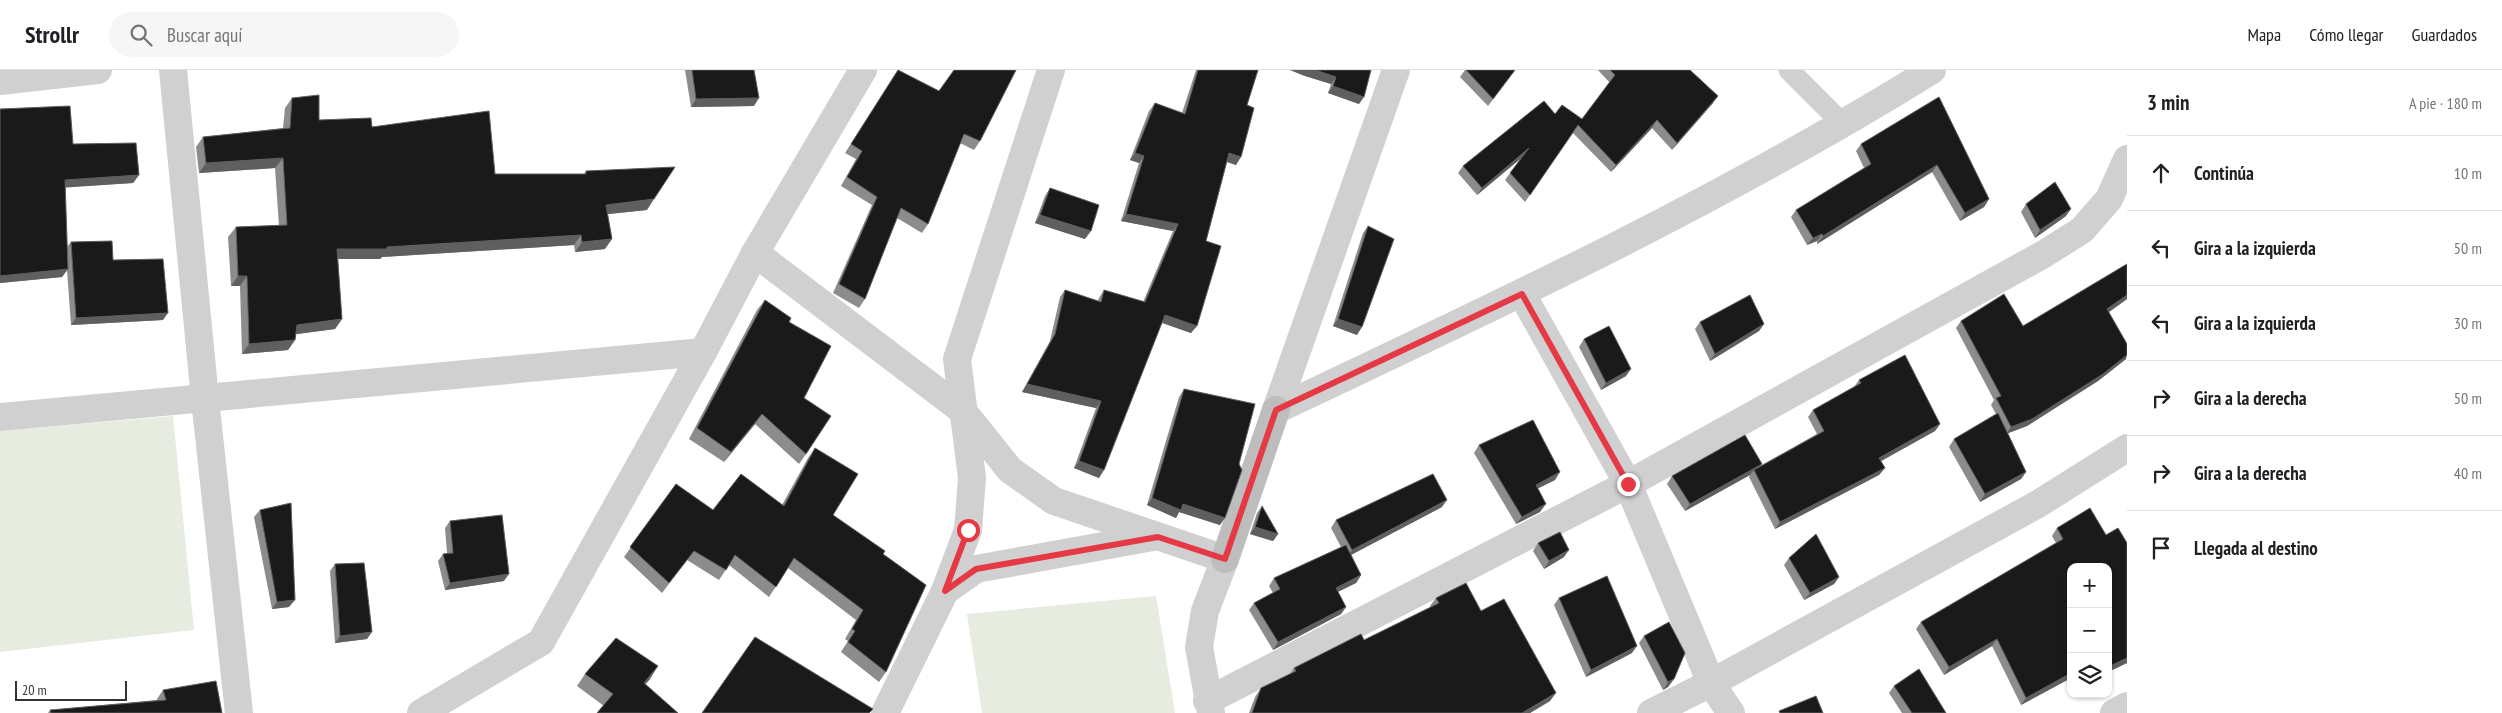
<!DOCTYPE html>
<html lang="es">
<head>
<meta charset="utf-8">
<style>
  body { margin:0; font-family:"PT Sans Narrow",sans-serif; background:#f6f6f6; color:#202124 }
  .controls { position:absolute; right:15px; bottom:15px; display:grid; overflow:hidden; border-radius:10px; box-shadow:0 1px 4px #0004 }
  .controls button { width:45px; height:45px; display:grid; place-items:center; padding:0; border:0; border-bottom:1px solid #e0e0e0; background:#fff; color:#202124; font:25px sans-serif }
  .scale { position:absolute; left:15px; bottom:12px; width:112px; box-sizing:border-box; padding-left:5px; border:2px solid #333; border-top:0; font-size:14px; line-height:18px; white-space:nowrap; color:#333; -webkit-text-stroke:4px #fff; paint-order:stroke }
  .stop { position:absolute; width:15px; height:15px; margin:-11px; border:4px solid #e63946; border-radius:50%; background:#fff }
  .stop.end { background:#e63946; border-color:#fff; box-shadow:0 1px 5px #0008 }
  .list { margin:0; padding:0; list-style:none }
  h2 { display:flex; justify-content:space-between; align-items:center; height:65px; margin:0; padding:0 20px; font-size:21px }
  h2 small { font-size:16px; font-weight:400; color:#757577 }
  .list li { display:grid; grid-template-columns:32px 1fr auto; gap:15px; align-items:center; box-sizing:border-box; height:75px; padding:0 20px; border-top:1px solid #e0e0e0 }
  .list b { display:block; font-size:19px; white-space:nowrap }
  .list em { font-size:16px; font-style:normal; color:#757577 }
  .icon { flex:none; width:28px; height:28px; fill:none; stroke:currentColor; stroke-width:2; stroke-linecap:round; stroke-linejoin:round }
  .map { position:relative; flex:none; width:2127px; height:643px; overflow:hidden }
  header { display:flex; align-items:center; gap:30px; box-sizing:border-box; height:70px; padding:0 25px; background:#fff; border-bottom:1px solid #e0e0e0 }
  header strong { font-size:24px }
  nav { display:flex; gap:28px; margin-inline-start:auto; font-size:18px }
  .search { width:350px; height:45px; background:#f6f6f6; display:flex; align-items:center; gap:12px; box-sizing:border-box; padding:0 18px; border-radius:28px; color:#757577; font-size:19px }
  main { display:flex }
  aside { flex:1; background:#fff }
  .map>svg:first-child { display:block }
</style>
</head>
<body>
<header>
<strong>Strollr</strong>
<div class="search"><svg class="icon" aria-label="search" viewBox="0 0 24 24"><circle cx="10" cy="10" r="6"/><path d="M15 15l6 6"/></svg>Buscar aquí</div>
<nav><a>Mapa</a><a>Cómo llegar</a><a>Guardados</a></nav>
</header>
<main>
<div class="map">
<svg width="2127" height="643" viewBox="0 0 2127 643">
  <rect width="100%" height="100%" fill="#fff"/>
  <!-- park -->
  <g fill="#e6ecdf">
    <path d="M173,346L194,560L0,582V361Z"/>
    <path d="M1156,526L1175,643H982L967,544Z"/>
  </g>
  <g fill="none" stroke-linecap="round" stroke-linejoin="round">
    <!-- lane -->
    <path stroke="#d0d0d0" stroke-width="21" d="M1789,0L1844,55"/>
    <!-- street -->
    <g stroke="#d0d0d0" stroke-width="28">
      <path d="M173,0L205,329L239,643"/>
      <path d="M0,11L98,0"/>
      <path d="M755,183L962,340L1010,400L1054,431L1225,489L1205,541L1199,577L1211,643"/>
      <path d="M1522,224L1628,414L1711,613L1731,643"/>
      <path d="M1276,340C1498,235 1723,130 1932,0"/>
      <path d="M1276,340L1396,0"/>
      <path d="M0,347L703,282"/>
      <path d="M945,521L976,499L1153,467"/>
      <path d="M1207,631L1628,414L2044,184L2082,160L2109,129L2127,89"/>
      <path d="M421,643L541,572L703,282L755,183L863,0"/>
      <path d="M885,643L945,521L968,460L972,408L957,289L1051,0"/>
      <path d="M1651,643L1711,613L2038,434L2127,378"/>
      <path d="M2114,643L2127,636"/>
    </g>
    <!-- secondary -->
    <path stroke="#bdbdbd" stroke-width="28" d="M1225,489L1276,340"/>
  </g>
  <!-- wall -->
  <g fill="#8c8c8c">
    <path d="M685,0H754V36L691,37Z"/>
    <path d="M898,0L980,71L974,80L960,73L928,154L922,163L897,148L865,229L859,238L833,223L872,135L841,116L856,89L845,83Z"/>
    <path d="M1196,0H1258L1247,35L1236,95L1227,92L1206,171L1191,263L1162,253L1099,408L1074,398L1096,338L1022,322L1050,271L1060,227L1065,220L1098,231L1099,228L1104,220L1143,232L1173,161L1121,151L1139,93L1130,90L1149,41L1155,33L1182,43Z"/>
    <path d="M1371,0L1359,34L1328,23L1331,14L1302,5Z"/>
    <path d="M1465,0H1515L1488,36L1460,7Z"/>
    <path d="M1598,0H1690L1713,33L1672,80L1652,58L1611,102L1573,63L1525,132L1505,110L1522,87L1477,125L1458,103L1463,96L1555,44L1582,49L1610,13Z"/>
    <path d="M1939,27L1989,129L1984,137L1960,151L1932,102L1817,174V171L1807,175L1791,147L1796,140L1864,98L1856,81L1861,74Z"/>
    <path d="M292,28L319,50L372,57L495,104H584L586,101L647,140L608,144L605,179L575,182L574,175L382,187L380,189H338L342,249L335,259L296,264L295,270L288,280L242,284L240,216H231L228,167L236,157L279,156L275,98L199,103L196,77L203,67L283,58L285,38Z"/>
    <path d="M73,74L139,105L133,113L65,117L67,177L71,172L113,190L163,250L71,255L67,200L62,207L0,213Z"/>
    <path d="M1050,118L1085,169L1035,153L1045,126Z"/>
    <path d="M2026,134L2066,146L2035,168L2021,142Z"/>
    <path d="M1368,156L1357,265L1333,256L1363,163Z"/>
    <path d="M2127,194V229L2109,242L2126,289L2098,311L2027,356L2008,363L2026,402L2021,409L1980,432L1949,377L1954,369L1996,344L1991,335L1994,330L1956,258L1961,251L2023,256Z"/>
    <path d="M765,230L789,252L804,328L806,384L799,394L755,354L724,392L689,369L757,240Z"/>
    <path d="M1700,252L1764,254L1759,261L1710,291L1695,259Z"/>
    <path d="M1584,269L1626,306L1601,320L1579,277Z"/>
    <path d="M1859,310L1940,354L1935,361L1881,391L1885,398L1879,405L1775,459L1749,407L1750,405L1685,441L1667,414L1672,406L1760,396L1817,364L1808,347L1813,340L1854,317Z"/>
    <path d="M1184,319L1220,455L1179,442L1176,448L1147,435L1179,327Z"/>
    <path d="M1479,375L1555,410L1537,419L1540,442L1516,454L1474,383Z"/>
    <path d="M815,378L833,445L883,484L886,602L879,612L841,582L848,571L845,569L856,550L788,498L769,527L729,495L719,510L687,490L662,523L624,487L676,414L713,440L782,435L808,388Z"/>
    <path d="M1262,436L1278,464L1273,471L1250,464L1257,443Z"/>
    <path d="M1442,437L1351,485L1361,505L1356,513L1338,522L1346,537L1341,544L1273,580L1249,540L1254,533L1273,523L1269,516L1274,508L1341,477L1331,458L1336,450Z"/>
    <path d="M260,440L289,537L272,539L254,447Z"/>
    <path d="M450,451L504,511L445,520L438,491L443,484L447,483L445,458Z"/>
    <path d="M2057,458L2106,465L2127,473V593L2108,602V497L2071,608L2021,635L1992,576L1944,605L1916,559L1921,552L2056,473L2052,466Z"/>
    <path d="M1538,473L1564,487L1544,499L1533,481Z"/>
    <path d="M1789,488L1839,507L1834,514L1804,530L1784,495Z"/>
    <path d="M335,494L367,569L335,573L330,501Z"/>
    <path d="M1436,528L1481,541L1550,631L1530,643H1249L1255,627L1261,618L1290,604L1294,598L1364,570L1431,537L1430,536Z"/>
    <path d="M1559,528L1632,583L1586,607L1554,535Z"/>
    <path d="M1644,566L1674,609L1668,617L1663,620L1639,573Z"/>
    <path d="M585,604L650,609L645,614L604,636L577,616Z"/>
    <path d="M1894,616L1946,643H1902L1889,623Z"/>
    <path d="M163,620L222,643H48L50,640L157,630V629Z"/>
  </g>
  <!-- shaded-wall -->
  <g fill="#5f5f5f">
    <path d="M1290,0H1315L1336,7L1331,14L1302,5Z"/>
    <path d="M1333,16L1364,27L1359,34L1328,23Z"/>
    <path d="M1718,26L1713,33L1672,80L1677,73Z"/>
    <path d="M759,28L754,36L691,37L696,29Z"/>
    <path d="M1657,50L1652,58L1611,102L1616,95Z"/>
    <path d="M1529,78L1524,86L1477,125L1482,118Z"/>
    <path d="M1135,83L1144,86L1139,93L1130,90Z"/>
    <path d="M1229,83L1241,87L1236,95L1224,91Z"/>
    <path d="M283,88L275,98L199,103L206,93Z"/>
    <path d="M1937,95L1932,102L1817,174L1823,166Z"/>
    <path d="M139,105L133,113L59,118L65,110Z"/>
    <path d="M654,129L647,140L599,145L606,135Z"/>
    <path d="M1989,129L1984,137L1960,151L1965,143Z"/>
    <path d="M2071,139L2066,146L2035,168L2040,160Z"/>
    <path d="M1126,144L1178,154L1173,161L1121,151Z"/>
    <path d="M1040,145L1091,161L1085,169L1035,153Z"/>
    <path d="M1822,164L1817,171L1807,175L1813,168Z"/>
    <path d="M581,165L574,175L382,187L380,189H330L337,179L387,177Z"/>
    <path d="M612,169L605,179L575,182L582,172Z"/>
    <path d="M68,199L62,207L0,213V206Z"/>
    <path d="M238,206H247L240,216H231Z"/>
    <path d="M2127,225V229L2102,247L2107,239Z"/>
    <path d="M168,243L163,250L71,255L76,248Z"/>
    <path d="M1165,245L1197,256L1191,263L1160,252Z"/>
    <path d="M342,249L335,259L290,265L297,255Z"/>
    <path d="M1338,249L1362,257L1357,265L1333,256Z"/>
    <path d="M1764,254L1759,261L1710,291L1715,284Z"/>
    <path d="M295,270L288,280L242,284L249,274Z"/>
    <path d="M2127,285L2126,289L2098,311L2027,356L2006,364L2011,357Z"/>
    <path d="M1631,299L1626,306L1601,320L1606,313Z"/>
    <path d="M1027,314L1101,331L1096,338L1022,322Z"/>
    <path d="M762,344L755,354L724,392L731,382Z"/>
    <path d="M1940,354L1935,361L1874,395L1879,388Z"/>
    <path d="M1079,391L1104,400L1099,408L1074,398Z"/>
    <path d="M1762,394L1756,402L1754,400L1750,405L1685,441L1690,434Z"/>
    <path d="M1885,398L1879,405L1775,459L1780,452Z"/>
    <path d="M1560,402L1555,410L1530,422L1536,415Z"/>
    <path d="M2026,402L2021,409L1980,432L1985,424Z"/>
    <path d="M1152,428L1183,434L1225,448L1220,455L1179,442L1176,448L1147,435Z"/>
    <path d="M1447,430L1442,437L1347,487L1352,480Z"/>
    <path d="M1546,434L1540,442L1516,454L1522,447Z"/>
    <path d="M1255,457L1278,464L1273,471L1250,464Z"/>
    <path d="M1569,480L1564,487L1544,499L1549,491Z"/>
    <path d="M509,504L504,511L445,520L450,513Z"/>
    <path d="M1361,505L1356,513L1331,525L1336,518Z"/>
    <path d="M1839,507L1834,514L1804,530L1810,523Z"/>
    <path d="M295,530L289,537L272,539L277,532Z"/>
    <path d="M1346,537L1341,544L1273,580L1278,572Z"/>
    <path d="M372,562L367,569L335,573L340,566Z"/>
    <path d="M1997,569L1992,576L1944,605L1949,597Z"/>
    <path d="M1637,576L1632,583L1586,607L1591,600Z"/>
    <path d="M2127,588V593L2108,602V597Z"/>
    <path d="M658,596L650,609L636,625L644,613Z"/>
    <path d="M2071,603V608L2021,635L2026,628Z"/>
    <path d="M1674,609L1668,617L1663,620L1668,612Z"/>
    <path d="M1556,623L1550,631L1530,643H1522Z"/>
  </g>
  <!-- building -->
  <g fill="#1a1a1a" stroke="#5f5f5f">
    <path d="M692,0H754L759,28L696,29Z"/>
    <path d="M898,0L939,21L954,0H1016L980,71L964,64L928,154L901,138L865,229L839,214L877,127L847,107L862,81L851,74Z"/>
    <path d="M1198,0H1258L1247,35L1254,38L1241,87L1229,83L1206,171L1221,176L1197,256L1165,245L1104,400L1079,391L1101,331L1027,314L1055,264L1065,220L1101,232L1104,220L1145,232L1178,154L1126,144L1144,86L1135,83L1155,33L1185,44Z"/>
    <path d="M1315,0H1371L1364,27L1333,16L1336,7Z"/>
    <path d="M1466,0H1515L1493,29Z"/>
    <path d="M1610,0H1690L1718,26L1677,73L1657,50L1616,95L1578,55L1530,125L1510,103L1529,78L1482,118L1463,96L1544,31L1555,44L1562,35L1582,49L1615,5Z"/>
    <path d="M319,25V50L371,48L372,57L489,41L495,104H586V101L675,97L654,129L606,135L612,169L582,172L581,165L387,177V179H337L342,249L297,255L295,270L249,274L247,206H238L236,157L287,155L283,88L206,93L203,67L290,58L292,28Z"/>
    <path d="M1939,27L1989,129L1965,143L1937,95L1823,166L1822,164L1813,168L1796,140L1871,94L1861,74Z"/>
    <path d="M70,36L73,74L136,73L139,105L65,110L68,199L0,206V39Z"/>
    <path d="M2055,112L2071,139L2040,160L2026,134Z"/>
    <path d="M1050,118L1099,135L1091,161L1040,145Z"/>
    <path d="M1368,156L1394,169L1362,257L1338,249Z"/>
    <path d="M112,171L113,190L163,189L168,243L76,248L71,172Z"/>
    <path d="M2127,194V225L2107,239L2127,274V285L2103,304L2032,349L2011,357L1996,328L2001,326L1961,251L2004,224L2023,256Z"/>
    <path d="M1750,225L1764,254L1715,284L1700,252Z"/>
    <path d="M765,230L791,248L789,252L831,276L804,328L831,346L806,384L762,344L731,382L697,358Z"/>
    <path d="M1609,256L1631,299L1606,313L1584,269Z"/>
    <path d="M1905,285L1940,354L1879,388L1885,398L1780,452L1754,400L1824,361L1813,340L1861,313L1859,310Z"/>
    <path d="M1184,319L1255,334L1239,394L1242,400L1225,448L1183,434L1181,440L1152,428Z"/>
    <path d="M1998,343L2026,402L1985,424L1954,369Z"/>
    <path d="M1533,350L1560,402L1536,415L1546,434L1522,447L1479,375Z"/>
    <path d="M1745,365L1762,394L1690,434L1672,406Z"/>
    <path d="M815,378L858,404L833,445L885,481L883,484L926,515L886,602L848,572L855,561L852,559L863,540L794,488L776,517L735,485L726,500L694,481L669,513L630,477L676,414L713,440L741,404L784,436Z"/>
    <path d="M1433,404L1447,430L1352,480L1336,450Z"/>
    <path d="M291,433L295,530L277,532L260,440Z"/>
    <path d="M1262,436L1278,464L1255,457Z"/>
    <path d="M2090,438L2106,465L2118,458L2127,473V588L2108,597V497H2071V603L2026,628L1997,569L1949,597L1921,552L2063,469L2057,458Z"/>
    <path d="M502,445L509,504L450,513L443,484L453,483L450,451Z"/>
    <path d="M1560,462L1569,480L1549,491L1538,473Z"/>
    <path d="M1816,464L1839,507L1810,523L1789,488Z"/>
    <path d="M1346,475L1361,505L1336,518L1346,537L1278,572L1254,533L1280,519L1274,508Z"/>
    <path d="M364,493L372,562L340,566L335,494Z"/>
    <path d="M1607,506L1637,576L1591,600L1559,528Z"/>
    <path d="M1466,513L1481,541L1504,529L1556,623L1522,643H1252L1261,618L1296,601L1294,598L1361,564L1364,570L1439,533L1436,528Z"/>
    <path d="M1669,552L1685,583L1674,609L1668,612L1644,566Z"/>
    <path d="M755,567L873,639L869,643H702Z"/>
    <path d="M616,568L658,596L644,613L678,643H597L613,624L585,604Z"/>
    <path d="M1919,599L1946,643H1912L1894,616Z"/>
    <path d="M216,611L222,643H51L50,640L166,630L163,620Z"/>
    <path d="M1816,626L1823,643H1780L1779,641Z"/>
  </g>
  <g fill="none" stroke-linecap="round" stroke-linejoin="round">
    <!-- route -->
    <path stroke="#e63946" stroke-width="6" d="M968,460L945,521L976,499L1158,467L1225,489L1276,340L1522,224L1628,414"/>
  </g>
</svg>
<div class="controls">
<button>+</button>
<button>−</button>
<button><svg class="icon" aria-label="layers" viewBox="0 0 24 24"><path d="M12 4l9 5-9 5-9-5zM3 14l9 5 9-5"/></svg></button>
</div>
<div class="scale">20 m</div>
<div class="stop" style="left:968px;top:460px"></div>
<div class="stop end" style="left:1628px;top:414px"></div>
</div>
<aside>
<h2>3 min<small>A pie · 180 m</small></h2>
<ul class="list">
<li><svg class="icon" aria-label="ahead" viewBox="0 0 24 24"><path d="M12 20V5M6 11l6-6 6 6"/></svg><div><b>Continúa</b></div><em>10 m</em></li>
<li><svg class="icon" aria-label="left" viewBox="0 0 24 24"><path d="M17 20v-9H6M10 6l-5 5 5 5"/></svg><div><b>Gira a la izquierda</b></div><em>50 m</em></li>
<li><svg class="icon" aria-label="left" viewBox="0 0 24 24"><path d="M17 20v-9H6M10 6l-5 5 5 5"/></svg><div><b>Gira a la izquierda</b></div><em>30 m</em></li>
<li><svg class="icon" aria-label="right" viewBox="0 0 24 24"><path d="M7 20v-9h11M14 6l5 5-5 5"/></svg><div><b>Gira a la derecha</b></div><em>50 m</em></li>
<li><svg class="icon" aria-label="right" viewBox="0 0 24 24"><path d="M7 20v-9h11M14 6l5 5-5 5"/></svg><div><b>Gira a la derecha</b></div><em>40 m</em></li>
<li><svg class="icon" aria-label="arrive" viewBox="0 0 24 24"><path d="M6 21V4h12l-3 4 3 4H6"/></svg><div><b>Llegada al destino</b></div></li>
</ul>
</aside>
</main>
</body>
</html>
